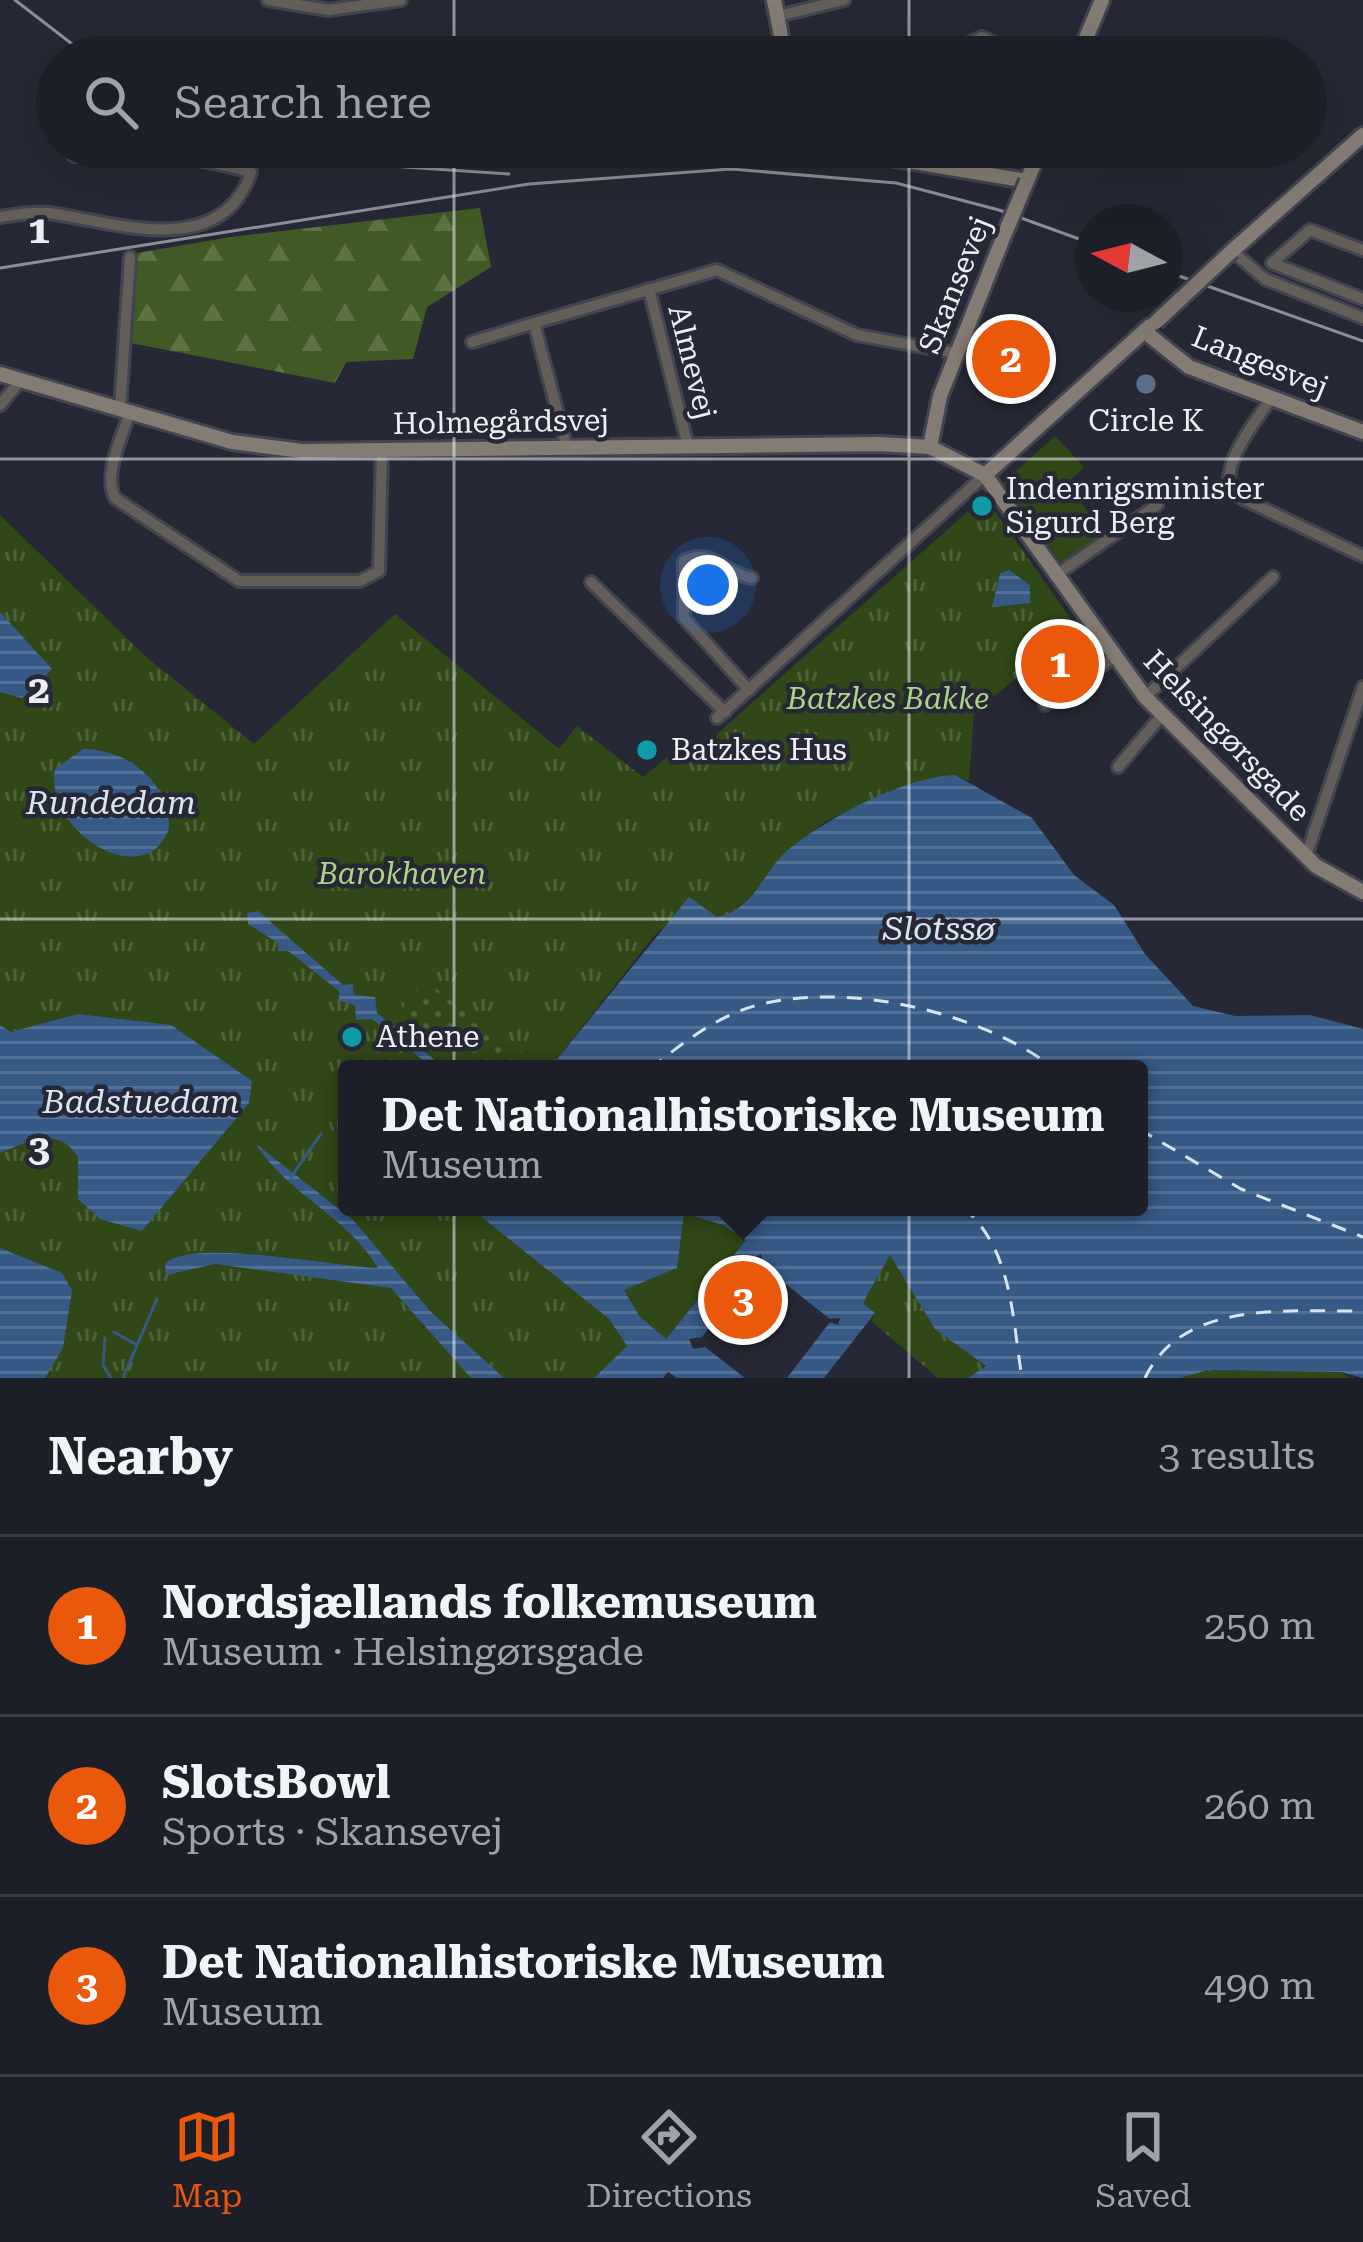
<!DOCTYPE html>
<html lang="en">
<head>
<meta charset="utf-8">
<style>
  body { margin:0; font-family:"Roboto Serif",serif; background:#292c34; color:#f1f3f6 }
  .compass { position:absolute; left:1075px; top:204px; width:108px; height:108px; border-radius:50%; background:#1c1f28; box-shadow:0 12px 48px #0002; rotate:277deg }
  .you { position:absolute; left:708px; top:585px; width:42px; height:42px; margin:-30px; border:9px solid #fff; border-radius:50%; background:#1a73e8; box-shadow:0 0 0 18px #1a73e833 }
  .badge { display:grid; place-items:center; width:78px; height:78px; border-radius:50%; background:#ea580c; color:#fff; font-size:39px; font-weight:700 }
  .pin { position:absolute; translate:-50% -50%; border:6px solid #fff; box-shadow:0 3px 12px #0006 }
  .popup { position:absolute; left:338px; top:1060px; width:810px; height:156px; box-sizing:border-box; display:grid; place-content:center; border-radius:12px; background:#1c1f28; filter:drop-shadow(0 3px 9px #0005); font-size:39px; white-space:nowrap; color:#a0a2a8 }
  .popup b { font-size:45px; color:#f1f3f6 }
  .popup::after { content:''; position:absolute; left:50%; top:100%; margin-left:-24px; border:24px solid transparent; border-top-color:#1c1f28 }
  .list { margin:0; padding:0; list-style:none }
  h2 { display:flex; justify-content:space-between; align-items:center; height:156px; margin:0; padding:0 48px; font-size:51px }
  h2 small { font-size:39px; font-weight:400; color:#a0a2a8 }
  .list li { display:grid; grid-template-columns:78px 1fr auto; gap:36px; align-items:center; box-sizing:border-box; height:180px; padding:0 48px; border-top:3px solid #3a3d45 }
  .list b { display:block; font-size:45px; white-space:nowrap }
  .list p { margin:0; font-size:39px; white-space:nowrap; color:#a0a2a8 }
  .list em { font-size:39px; font-style:normal; color:#a0a2a8 }
  .icon { flex:none; width:66px; height:66px; fill:none; stroke:currentColor; stroke-width:2; stroke-linecap:round; stroke-linejoin:round }
  .map { position:relative; flex:none; width:1363px; height:1378px; overflow:hidden }
  .search { position:absolute; background:#1c1f28; box-shadow:0 12px 48px #0002; left:36px; right:36px; top:36px; height:132px; display:flex; align-items:center; gap:30px; box-sizing:border-box; padding:0 42px; border-radius:66px; color:#a0a2a8; font-size:45px }
  .sheet { height:696px; background:#1c1f28 }
  nav { display:flex; justify-content:space-around; align-items:center; box-sizing:border-box; height:168px; border-top:3px solid #3a3d45; background:#1c1f28; font-size:33px; color:#a0a2a8 }
  nav a { display:grid; justify-items:center; gap:6px }
  nav .on { color:#ea580c }
  .map>svg:first-child { display:block }
</style>
</head>
<body>
<div class="map">
<svg width="1363" height="1378" viewBox="0 0 1363 1378">
  <defs>
    <pattern id="forest-firs" width="22" height="20" patternUnits="userSpaceOnUse" patternTransform="scale(3)"><rect width="22" height="20" fill="#405a25"/><path d="M5 1l3.5 6h-7zM16 11l3.5 6h-7z" fill="#5c7245"/></pattern>
    <pattern id="park-tufts" width="24" height="20" patternUnits="userSpaceOnUse" patternTransform="scale(3)"><rect width="24" height="20" fill="#304717"/><path d="M3 7l-1-3M5 7V3M7 7l1-3M15 17l-1-3M17 17v-4M19 17l1-3" fill="none" stroke="#4e623a"/></pattern>
    <pattern id="garden-dots" width="8" height="8" patternUnits="userSpaceOnUse" patternTransform="scale(3)"><rect width="8" height="8" fill="#304717"/><path d="M2 2h.1M6 6h.1" fill="none" stroke="#4e623a" stroke-width="1.8" stroke-linecap="round"/></pattern>
    <pattern id="water-rules" width="6" height="5" patternUnits="userSpaceOnUse" patternTransform="scale(3)"><rect width="6" height="5" fill="#365986"/><path d="M0 2.5h6" fill="none" stroke="#537198"/></pattern>
  </defs>
  <rect width="100%" height="100%" fill="#262935"/>
  <!-- grass -->
  <g fill="#304717">
    <path d="M1055,436L1084,467L1067,484L1105,535L1062,564L1003,483Z"/>
    <path d="M683,1212L723,1225L746,1240L666,1339L640,1318L624,1289L677,1268Z"/>
  </g>
  <!-- forest -->
  <path fill="url(#forest-firs)" d="M480,208L491,267L427,307L413,359L346,362L335,383L131,343L137,253L231,237Z"/>
  <!-- park -->
  <g fill="url(#park-tufts)">
    <path d="M991,506L1078,629L974,712L969,781L955,775C915,790 866,800 829,820C786,843 765,906 718,918L708,912L671,920L654,936L549,1069H347V1207H469L609,1319L627,1346L594,1378H0V515L145,656L254,744L395,614L559,749L577,726L643,777L682,745L699,755L713,747L717,734L973,507Z"/>
    <path d="M889,1255L915,1288L930,1321L986,1367L968,1378H938L871,1321L875,1313L864,1304L866,1297Z"/>
    <path d="M1208,1370L1341,1372L1349,1378H1180Z"/>
  </g>
  <!-- garden -->
  <g fill="url(#garden-dots)">
    <path d="M419,987H434L467,1013L435,1052L394,1019Z"/>
    <path d="M476,1016L530,1059L522,1069H475L449,1048Z"/>
    <path d="M381,1035L423,1068L422,1069H357Z"/>
  </g>
  <!-- water -->
  <g fill="url(#water-rules)" fill-rule="evenodd">
    <path d="M1009,570L1030,585V603L992,607L1000,574Z"/>
    <path d="M0,612L52,669L22,698L0,692Z"/>
    <path d="M83,749C127,749 170,782 169,829C144,895 43,830 55,769Z"/>
    <path d="M955,775L1032,818L1074,875L1114,905L1145,954L1193,1006L1235,1016L1310,1015L1363,1029V1378L1341,1372L1208,1370L1180,1378H968L986,1366L935,1329L890,1255L866,1297L864,1304L875,1313L824,1378H787L830,1322L838,1325L840,1318L830,1319L764,1267L761,1254L751,1260L755,1269L733,1298L727,1293L721,1301L726,1306L702,1337L689,1339L693,1349L705,1347L745,1378H677L668,1372L663,1378H594L627,1346L609,1319L469,1207H1139V1069H549L689,897L717,917C756,909 762,872 788,850C827,818 904,777 955,775ZM684,1213L723,1225L746,1240L666,1339L640,1317L624,1290L677,1268Z"/>
    <path d="M258,911L343,985L353,984L354,995L375,997L377,1013L446,1069H434L372,1019L356,1020L355,1005L339,1001V991L288,951H278V943L248,924L247,913Z"/>
    <path d="M78,1014L171,1025L252,1081L249,1103L142,1231L100,1219L78,1199V1157C58,1125 29,1141 0,1153V1025L11,1032Z"/>
    <path d="M256,1144L353,1220L431,1312L504,1378H471L391,1288L215,1264L166,1275L165,1264C190,1237 336,1267 378,1268C348,1217 285,1192 256,1144Z"/>
    <path d="M0,1248L62,1273L72,1290L63,1348L45,1378H0Z"/>
  </g>
  <g fill="none" stroke-linecap="round" stroke-linejoin="round">
    <!-- stream -->
    <g stroke="#365986" stroke-width="3">
      <path d="M291,1177L321,1134"/>
      <path d="M114,1332L137,1345"/>
      <path d="M105,1338L103,1365L111,1378"/>
      <path d="M123,1378L157,1299"/>
    </g>
    <!-- ferry -->
    <g stroke="#d9e4f2" stroke-width="3" stroke-dasharray="15 12" stroke-linecap="butt">
      <path d="M650,1069C684,1042 719,1014 762,1004C852,982 983,1013 1055,1069"/>
      <path d="M1139,1129L1241,1189L1363,1237"/>
      <path d="M963,1207C1013,1250 1012,1318 1022,1378"/>
      <path d="M490,1215L499,1207"/>
      <path d="M1145,1378C1183,1299 1287,1312 1363,1311"/>
    </g>
    <defs>
      <g id="street">
        <path d="M268,0L329,10L401,0"/>
        <path d="M778,16L844,0"/>
        <path d="M673,57L783,45"/>
        <path d="M940,57L982,37L1022,57"/>
        <path d="M0,217C19,214 37,211 56,214C122,225 223,258 251,172C190,156 137,149 74,156"/>
        <path d="M1363,250L1310,230L1272,263L1363,299"/>
        <path d="M1232,251L1265,279L1363,318"/>
        <path d="M649,289L688,446"/>
        <path d="M472,342L534,323"/>
        <path d="M1271,398C1256,422 1217,466 1233,494L1363,556"/>
        <path d="M0,405L21,380"/>
        <path d="M120,410L130,257"/>
        <path d="M130,412C122,437 103,474 115,498L239,581H360L379,571L382,450"/>
        <path d="M567,448L534,323L717,270L857,335L956,353"/>
        <path d="M1056,575L1157,505"/>
        <path d="M591,582L725,712"/>
        <path d="M749,690L684,618V561C712,547 726,574 752,578"/>
        <path d="M1145,697L1273,577"/>
        <path d="M1045,705L1114,657"/>
        <path d="M717,718L985,475"/>
        <path d="M1118,767L1162,715"/>
        <path d="M1306,856L1363,687"/>
      </g>
      <g id="secondary">
        <path d="M774,0L785,57"/>
        <path d="M1078,57L1102,0"/>
        <path d="M824,147L1027,181L1041,147"/>
        <path d="M1232,251L1363,135"/>
        <path d="M1144,331L1189,367L1363,432"/>
        <path d="M0,374L232,442L302,451L879,444L930,447L985,475L1145,697L1316,866L1363,892"/>
        <path d="M930,447L940,396L1003,238"/>
        <path d="M985,475L1150,326"/>
      </g>
    </defs>
    <!-- street casing -->
    <use href="#street" stroke="#424550" stroke-width="16"/>
    <!-- secondary casing -->
    <use href="#secondary" stroke="#424550" stroke-width="20"/>
    <!-- street -->
    <use href="#street" stroke="#645e5a" stroke-width="10"/>
    <!-- secondary -->
    <use href="#secondary" stroke="#847c74" stroke-width="14"/>
    <!-- rail -->
    <g stroke="#8c8f99" stroke-width="3">
      <path d="M15,0L89,57"/>
      <path d="M299,147L404,167L509,174"/>
      <path d="M0,268L529,184L731,169L896,183L999,210L1093,244"/>
      <path d="M1165,271L1363,341"/>
    </g>
    <defs>
      <g id="secondary-bridge">
        <path d="M1003,238L1027,181"/>
        <path d="M1156,322L1232,251"/>
      </g>
    </defs>
    <!-- secondary-bridge casing -->
    <use href="#secondary-bridge" stroke="#424550" stroke-width="20" stroke-linecap="butt"/>
    <!-- secondary-bridge -->
    <use href="#secondary-bridge" stroke="#847c74" stroke-width="14"/>
  </g>
  <!-- grid -->
  <path fill="none" stroke="#edeff7" stroke-width="3" stroke-opacity="0.55" d="M454,0V57M909,0V57M454,147V1378M909,147V1378M0,459H1363M0,919H1363"/>
  <!-- markers -->
  <circle fill="#5c6f8a" stroke="#262935" stroke-width="4.5" cx="1146" cy="384" r="12"/>
  <g fill="#0f9aa8" stroke="#262935" stroke-width="4.5">
    <circle cx="982" cy="506" r="12"/>
    <circle cx="647" cy="750" r="12"/>
    <circle cx="352" cy="1037" r="12"/>
  </g>
  <g text-anchor="middle" stroke-width="9" stroke-linejoin="round" paint-order="stroke">
    <!-- street labels -->
    <g font-size="30" fill="#edeff7" stroke="#262935">
      <text transform="translate(955 285) rotate(-68)" y="10">Skansevej</text>
      <text transform="translate(692 362) rotate(76)" y="10">Almevej</text>
      <text transform="translate(1260 362) rotate(22)" y="10">Langesvej</text>
      <text transform="translate(501 422) rotate(-1)" y="10">Holmegårdsvej</text>
      <text transform="translate(1227 736) rotate(46)" y="10">Helsingørsgade</text>
    </g>
    <!-- poi labels -->
    <g font-size="30" fill="#edeff7" stroke="#262935" text-anchor="start">
      <text x="1146" y="431" text-anchor="middle">Circle K</text>
      <text x="1006" y="499">Indenrigsminister<tspan x="1006" dy="34">Sigurd Berg</tspan></text>
      <text x="671" y="760">Batzkes Hus</text>
      <text x="376" y="1047">Athene</text>
    </g>
    <!-- park labels -->
    <g font-size="30" font-style="italic" fill="#abd585" stroke="#262935">
      <text x="888" y="709">Batzkes Bakke</text>
      <text x="402" y="884">Barokhaven</text>
    </g>
    <!-- water labels -->
    <g font-size="33" font-style="italic" fill="#d9e4f2" stroke="#262935">
      <text x="111" y="814">Rundedam</text>
      <text x="939" y="940">Slotssø</text>
      <text x="141" y="1113">Badstuedam</text>
    </g>
  </g>
  <g font-size="39" text-anchor="middle" font-weight="bold" fill="#edeff7" stroke="#262935" stroke-width="9" stroke-linejoin="round" paint-order="stroke">
    <text x="39" y="243">1</text>
    <text x="39" y="703">2</text>
    <text x="39" y="1162">3</text>
  </g>
</svg>
<svg class="compass" viewBox="-18 -18 36 36"><path d="M0-13l5 13h-10z" fill="#e53935"/><path d="M0 13l5-13h-10z" fill="#a0a2a8"/></svg>
<div class="you"></div>
<div class="pin badge" style="left:1060px;top:664px">1</div>
<div class="pin badge" style="left:1011px;top:359px">2</div>
<div class="pin badge" style="left:743px;top:1300px">3</div>
<div class="popup"><b>Det Nationalhistoriske Museum</b>Museum</div>
<div class="search"><svg class="icon" aria-label="search" viewBox="0 0 24 24"><circle cx="10" cy="10" r="6"/><path d="M15 15l6 6"/></svg>Search here</div>
</div>
<section class="sheet">
<h2>Nearby<small>3 results</small></h2>
<ul class="list">
<li><span class="badge">1</span><div><b>Nordsjællands folkemuseum</b><p>Museum · Helsingørsgade</p></div><em>250 m</em></li>
<li><span class="badge">2</span><div><b>SlotsBowl</b><p>Sports · Skansevej</p></div><em>260 m</em></li>
<li><span class="badge">3</span><div><b>Det Nationalhistoriske Museum</b><p>Museum</p></div><em>490 m</em></li>
</ul>
</section>
<nav>
<a class="on"><svg class="icon" aria-label="map" viewBox="0 0 24 24"><path d="M3 6l6-2 6 2 6-2v14l-6 2-6-2-6 2zM9 4v14M15 6v14"/></svg>Map</a>
<a><svg class="icon" aria-label="directions" viewBox="0 0 24 24"><path d="M12 3l9 9-9 9-9-9zM9 14v-3h6M13 9l2 2-2 2"/></svg>Directions</a>
<a><svg class="icon" aria-label="saved" viewBox="0 0 24 24"><path d="M7 4h10v16l-5-4-5 4z"/></svg>Saved</a>
</nav>
</body>
</html>
